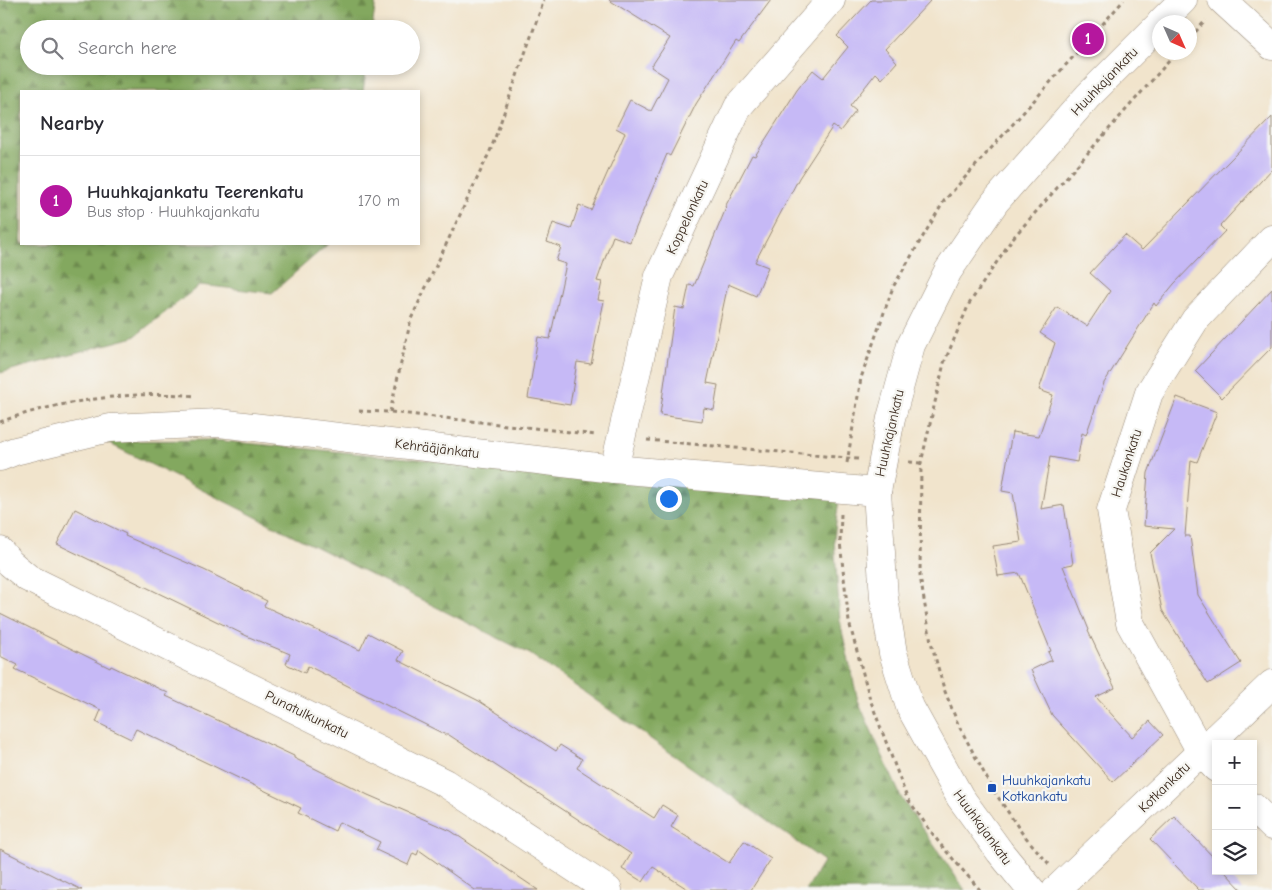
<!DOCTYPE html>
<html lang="en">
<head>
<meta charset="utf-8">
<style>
  body { margin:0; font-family:"Comic Neue",sans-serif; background:#f7f7f7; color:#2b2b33 }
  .controls { position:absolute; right:15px; bottom:15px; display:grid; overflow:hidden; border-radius:0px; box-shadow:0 2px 8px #0003 }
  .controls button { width:45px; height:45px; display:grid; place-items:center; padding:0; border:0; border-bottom:1px solid #e1e1e2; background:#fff; color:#2b2b33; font:25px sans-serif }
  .compass { position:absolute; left:1152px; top:15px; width:45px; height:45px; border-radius:50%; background:#fff; box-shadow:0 2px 8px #0003; rotate:135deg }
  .you { position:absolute; left:668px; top:498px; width:18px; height:18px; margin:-12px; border:4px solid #fff; border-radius:50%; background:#1a73e8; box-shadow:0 0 0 8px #1a73e833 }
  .badge { display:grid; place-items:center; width:32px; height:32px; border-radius:50%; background:#b5179e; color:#fff; font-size:16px; font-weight:700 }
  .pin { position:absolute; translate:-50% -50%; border:2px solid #fff; box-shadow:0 1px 5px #0006 }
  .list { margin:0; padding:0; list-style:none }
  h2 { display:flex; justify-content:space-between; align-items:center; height:65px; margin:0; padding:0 20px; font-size:21px }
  h2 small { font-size:16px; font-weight:400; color:#7c7c81 }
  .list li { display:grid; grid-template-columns:32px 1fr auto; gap:15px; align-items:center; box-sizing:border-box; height:90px; padding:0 20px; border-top:1px solid #e1e1e2 }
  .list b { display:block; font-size:19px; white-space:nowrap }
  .list p { margin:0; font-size:16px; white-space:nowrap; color:#7c7c81 }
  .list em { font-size:16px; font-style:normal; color:#7c7c81 }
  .icon { flex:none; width:28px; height:28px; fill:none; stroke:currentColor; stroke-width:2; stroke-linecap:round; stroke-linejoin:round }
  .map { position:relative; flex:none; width:1272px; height:890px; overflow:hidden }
  .search { position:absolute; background:#fff; box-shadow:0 2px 8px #0003; left:20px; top:20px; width:400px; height:55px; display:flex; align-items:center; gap:12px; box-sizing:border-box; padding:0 18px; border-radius:28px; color:#7c7c81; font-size:19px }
  .panel { position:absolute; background:#fff; box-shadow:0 2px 8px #0003; left:20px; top:90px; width:400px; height:155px; border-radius:0px }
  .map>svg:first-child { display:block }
</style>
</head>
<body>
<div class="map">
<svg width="1272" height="890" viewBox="0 0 1272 890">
  <defs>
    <pattern id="forest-firs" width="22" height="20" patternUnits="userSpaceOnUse" patternTransform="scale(1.25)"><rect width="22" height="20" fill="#83a85e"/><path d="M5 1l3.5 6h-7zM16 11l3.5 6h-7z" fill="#6c894d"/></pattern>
  </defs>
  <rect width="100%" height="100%" fill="#f6f6f2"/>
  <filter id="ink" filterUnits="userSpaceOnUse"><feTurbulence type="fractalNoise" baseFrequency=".02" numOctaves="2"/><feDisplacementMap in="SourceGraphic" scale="10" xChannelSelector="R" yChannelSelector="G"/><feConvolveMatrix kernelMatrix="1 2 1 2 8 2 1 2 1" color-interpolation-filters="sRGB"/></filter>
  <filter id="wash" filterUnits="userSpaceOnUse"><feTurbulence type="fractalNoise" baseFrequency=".0096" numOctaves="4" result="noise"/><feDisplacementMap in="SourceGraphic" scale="20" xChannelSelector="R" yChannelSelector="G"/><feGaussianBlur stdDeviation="1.12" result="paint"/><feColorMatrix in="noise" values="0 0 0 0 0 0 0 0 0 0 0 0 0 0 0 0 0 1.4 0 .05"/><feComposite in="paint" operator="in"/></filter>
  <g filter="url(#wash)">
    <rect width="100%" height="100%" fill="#f1e4cc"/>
    <!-- forest -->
    <g fill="url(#forest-firs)" stroke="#5f693e">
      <path d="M0,0H376L372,29H29V66H367L363,91H21V244H328L272,293L200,285L134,337L0,373Z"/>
      <path d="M212,440L839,498L834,539L840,622L858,701L902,799L965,890H806L824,861L530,654L104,441Z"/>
    </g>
    <g id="blocks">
      <!-- building -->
      <g fill="#c6b9f6">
        <path d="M609,0H771L739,43L736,41L696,104L670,156L667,154L630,242L613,236L597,281L602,282L598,300L604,301L591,364L577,362L570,405L528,398L538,337L550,339L566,264L556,261L561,247L547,242L553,223L571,229L579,205L591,210L625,133L616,128L630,100L651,111L668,78L651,67L670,38Z"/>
        <path d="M871,0H931L885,49L897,62L882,79L876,73L850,106L856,111L840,131L833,126L799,178L755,262L768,267L756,296L728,284L707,383L718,385L714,410L704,408L702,421L660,415L675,307L684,309L689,285L694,286L726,208L725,207L752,155L755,156L797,90L813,70L823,78L848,47L837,36Z"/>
        <path d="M1272,117V169L1220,226L1225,231L1174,284L1156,306L1154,303L1104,383L1086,435L1082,433L1077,462L1050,457L1041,509L1064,505L1073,564L1063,566L1089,630L1088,631L1115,688L1096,697L1132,737L1150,721L1163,735L1113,782L1052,715L1031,670L1052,660L1048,652L1051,651L1019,573L998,576L993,546L1021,542L1013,493L1002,491L1012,432L1039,436L1053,395L1039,390L1055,343L1040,333L1057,307L1087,326L1110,291L1090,273L1125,235L1142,250Z"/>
        <path d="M1272,289V347L1222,398L1195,371Z"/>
        <path d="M1177,397L1217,412L1197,462L1191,460L1185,536H1190L1198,595L1241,663L1208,684L1162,610L1150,553L1174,529L1144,526L1148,473Z"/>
        <path d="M75,509L126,534L125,536L204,570L267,601L264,606L360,650L368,633L403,651L398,660L479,701L556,751L560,745L582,759L577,768L654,818L662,805L678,815L671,827L729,863L744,841L771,859L751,890H689L653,867L643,882L622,869L631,854L446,733V735L308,666L305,673L286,664L290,654L249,637L57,544Z"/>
        <path d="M0,613L110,668L111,666L168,693L166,696L294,756V758L368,795L451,831L538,890H475L419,850L417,855L413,853L408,865L376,850L380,842L339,822L335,831L298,813L301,808L136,729L131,739L96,722L101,710L15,669L18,665L0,656Z"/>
        <path d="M1174,816L1215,859L1216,871H1224L1242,890H1199L1150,839Z"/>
        <path d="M0,849L82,890H0Z"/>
      </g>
    </g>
  </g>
  <g filter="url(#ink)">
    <use href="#blocks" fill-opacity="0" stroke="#968775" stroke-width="1"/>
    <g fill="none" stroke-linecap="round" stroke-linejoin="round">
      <defs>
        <g id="minor">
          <path d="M1222,0L1272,46"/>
          <path d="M1161,22L1183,0"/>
          <path d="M0,457L15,451L110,428L219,423L614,469L877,492"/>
          <path d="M614,469L659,276L738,107L831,0"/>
          <path d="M0,551L10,563L28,578L445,783L608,890"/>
          <path d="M1216,768L1201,752L1130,623L1111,510L1149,393L1195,320L1272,239"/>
          <path d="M1253,807L1272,826"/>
          <path d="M1031,890L1000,852L960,797L910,707L893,653L884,598L877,492L891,418L911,345L948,271L995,202L1088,96L1160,24"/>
          <path d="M1056,890L1272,684"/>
        </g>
      </defs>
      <!-- minor casing -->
      <use href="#minor" stroke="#968775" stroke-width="29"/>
      <!-- path -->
      <g stroke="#968775" stroke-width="3" stroke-dasharray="4 4" stroke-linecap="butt">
        <path d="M1190,38L1206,20"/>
        <path d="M359,411L390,412L597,435"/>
        <path d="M390,412L411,319L491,149L544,0"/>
        <path d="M0,422C55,401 137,390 196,396"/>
        <path d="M647,440L858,459"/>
        <path d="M909,462L921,463"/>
        <path d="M847,463L861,378L893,287L944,201L1124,0"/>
        <path d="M841,514L840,542L849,622L870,699L907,798L940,844L980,890"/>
        <path d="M1049,864L1022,833L992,788L958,724L944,689L931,642L920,576L921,463L944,363L969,304L1012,239L1177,52"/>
      </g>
      <!-- minor -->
      <use href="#minor" stroke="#fff" stroke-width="28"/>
    </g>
  </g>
  <!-- markers -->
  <rect fill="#1a4fb4" stroke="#f6f6f2" stroke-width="2" x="987" y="783" width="10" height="10" rx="2.5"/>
  <g text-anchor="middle" stroke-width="4.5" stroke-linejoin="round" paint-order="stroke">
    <!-- street labels -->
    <g font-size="14" fill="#3b2a1e" stroke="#f6f6f2">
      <text transform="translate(1104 81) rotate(-46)" y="5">Huuhkajankatu</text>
      <text transform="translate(687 217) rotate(-65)" y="5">Koppelonkatu</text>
      <text transform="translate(889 433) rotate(-77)" y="5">Huuhkajankatu</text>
      <text transform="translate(437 448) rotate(7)" y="5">Kehrääjänkatu</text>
      <text transform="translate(1126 463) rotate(-72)" y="5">Haukankatu</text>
      <text transform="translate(307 714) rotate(26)" y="5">Punatulkunkatu</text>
      <text transform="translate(1164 787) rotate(-44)" y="5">Kotkankatu</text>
      <text transform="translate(983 827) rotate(54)" y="5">Huuhkajankatu</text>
    </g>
    <!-- transit labels -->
    <g font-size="14" fill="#164399" stroke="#f6f6f2" text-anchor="start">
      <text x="1002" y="785">Huuhkajankatu<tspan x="1002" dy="16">Kotkankatu</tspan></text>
    </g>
  </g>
</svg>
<div class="controls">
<button>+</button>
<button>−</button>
<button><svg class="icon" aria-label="layers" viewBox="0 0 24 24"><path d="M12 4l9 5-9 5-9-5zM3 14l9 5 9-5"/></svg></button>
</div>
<svg class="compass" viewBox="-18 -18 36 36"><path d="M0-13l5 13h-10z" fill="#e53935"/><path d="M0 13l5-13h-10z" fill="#7c7c81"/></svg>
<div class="you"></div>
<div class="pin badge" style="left:1088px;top:39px">1</div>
<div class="search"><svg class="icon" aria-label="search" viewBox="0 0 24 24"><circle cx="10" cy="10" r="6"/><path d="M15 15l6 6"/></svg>Search here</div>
<section class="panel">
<h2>Nearby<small></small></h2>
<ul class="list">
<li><span class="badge">1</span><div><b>Huuhkajankatu Teerenkatu</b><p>Bus stop · Huuhkajankatu</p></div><em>170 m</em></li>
</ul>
</section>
</div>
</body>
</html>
